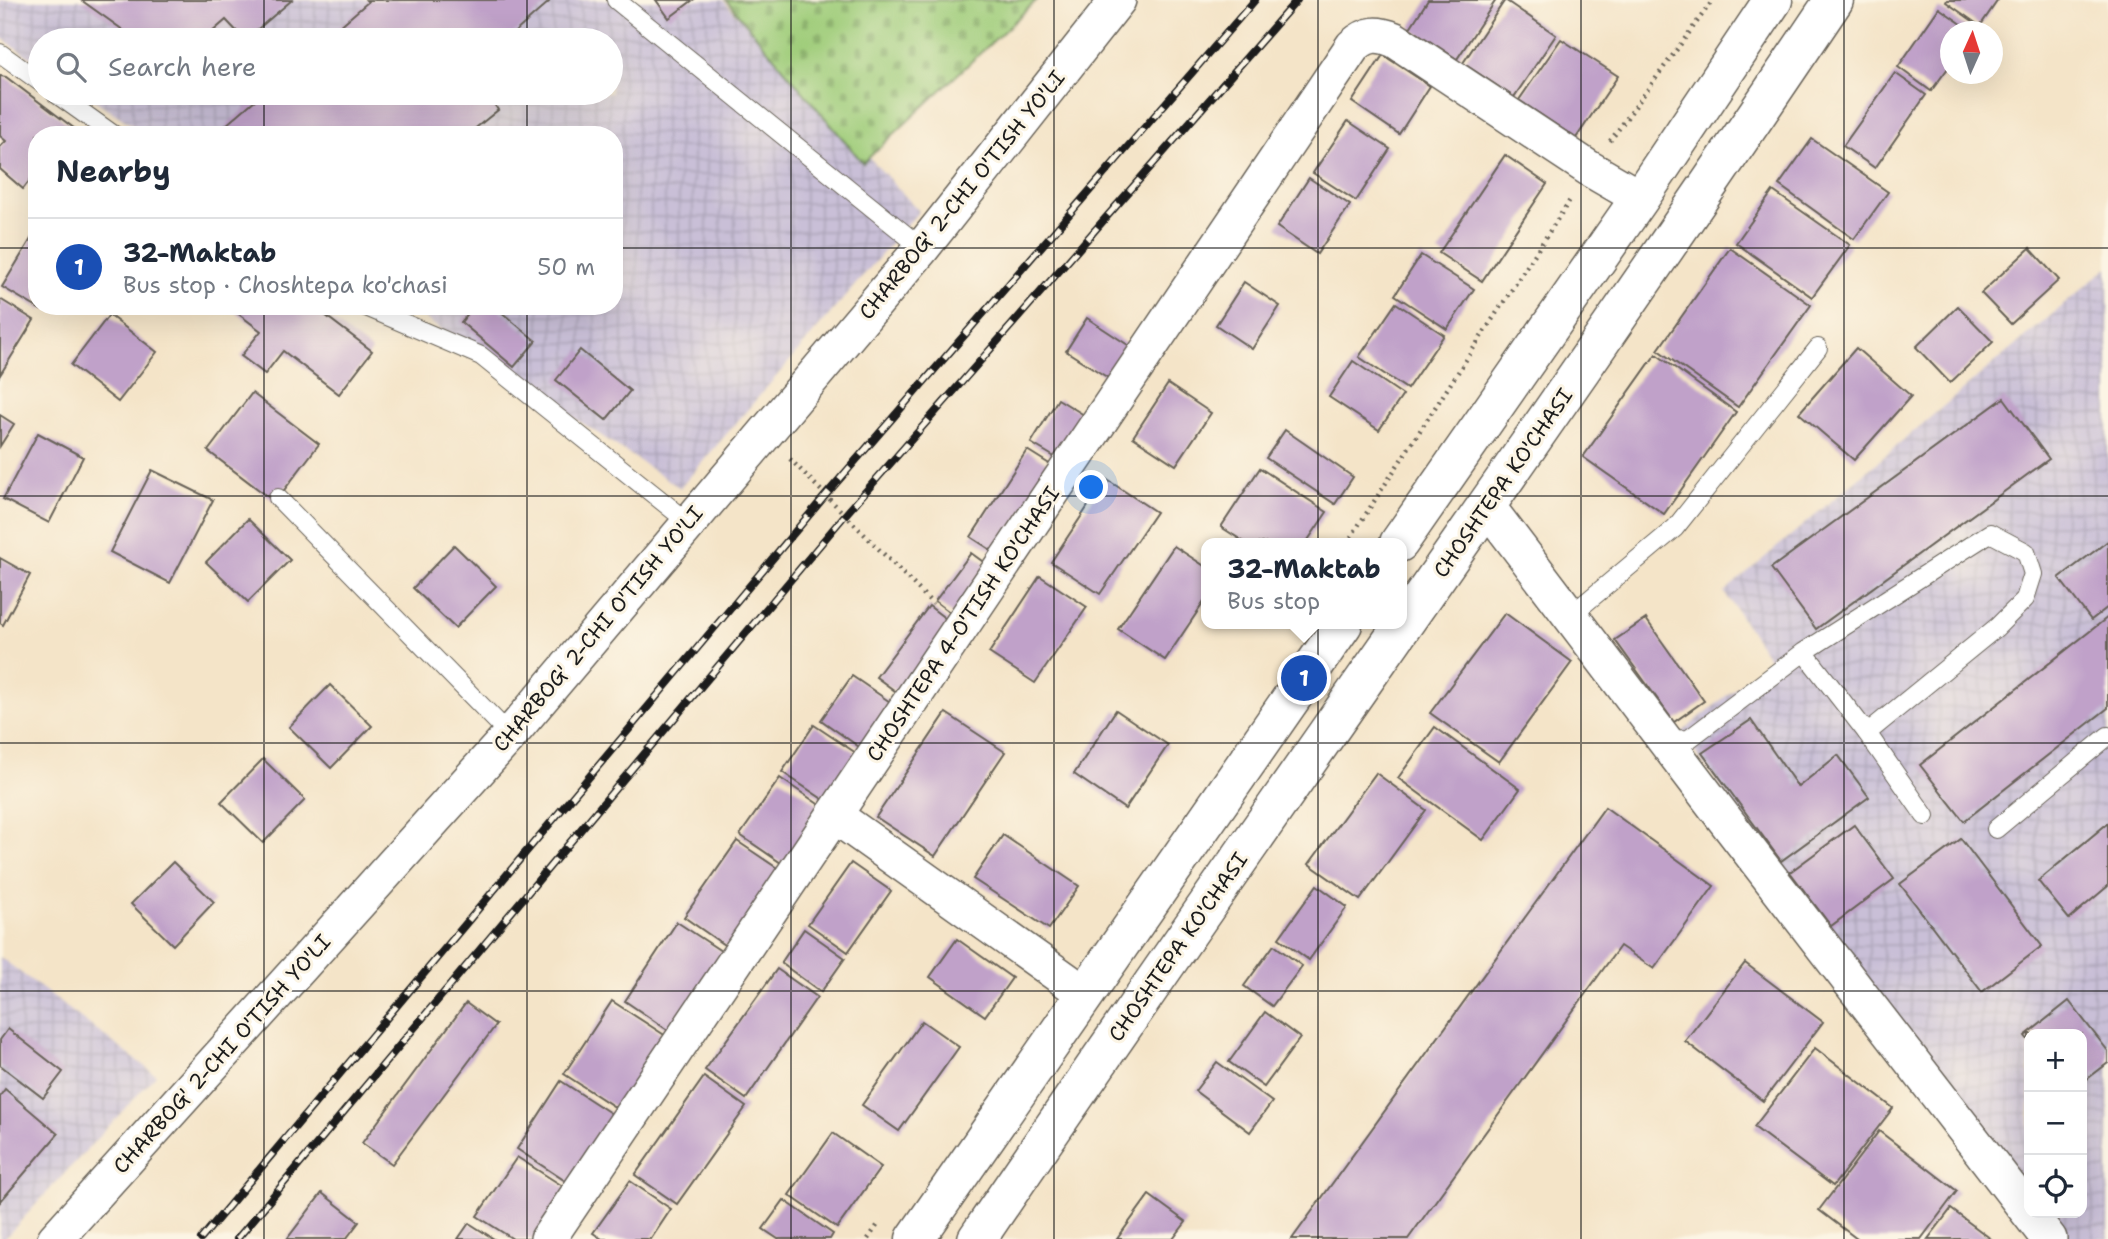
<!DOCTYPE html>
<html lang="en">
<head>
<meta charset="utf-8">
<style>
  body { margin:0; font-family:"Shantell Sans",sans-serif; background:#f6f6f7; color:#1f2937 }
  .controls { position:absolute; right:21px; bottom:21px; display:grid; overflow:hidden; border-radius:14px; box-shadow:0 7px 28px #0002 }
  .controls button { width:63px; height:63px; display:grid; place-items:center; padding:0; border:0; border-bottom:2px solid #e0e1e3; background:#fff; color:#1f2937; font:35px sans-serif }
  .compass { position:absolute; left:1940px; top:21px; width:63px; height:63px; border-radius:50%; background:#fff; box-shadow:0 7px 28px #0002; rotate:3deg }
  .you { position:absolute; left:1092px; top:488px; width:24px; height:24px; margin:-18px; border:5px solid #fff; border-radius:50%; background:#1a73e8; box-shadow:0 0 0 10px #1a73e833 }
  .badge { display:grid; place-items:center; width:46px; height:46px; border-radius:50%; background:#111827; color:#fff; font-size:23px; font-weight:700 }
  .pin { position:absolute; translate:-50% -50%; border:4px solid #fff; box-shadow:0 2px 7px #0006 }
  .popup { position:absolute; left:1201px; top:538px; width:206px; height:91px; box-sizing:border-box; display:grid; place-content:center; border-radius:14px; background:#fff; filter:drop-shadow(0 2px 5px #0005); font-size:23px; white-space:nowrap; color:#747a83 }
  .popup b { font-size:26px; color:#1f2937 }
  .popup::after { content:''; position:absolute; left:50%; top:100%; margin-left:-14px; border:14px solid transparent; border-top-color:#fff }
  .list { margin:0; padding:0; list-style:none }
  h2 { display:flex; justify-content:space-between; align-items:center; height:91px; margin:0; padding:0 28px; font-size:30px }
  h2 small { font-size:23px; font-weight:400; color:#747a83 }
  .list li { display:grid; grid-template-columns:46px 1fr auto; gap:21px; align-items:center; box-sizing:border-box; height:98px; padding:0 28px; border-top:2px solid #e0e1e3 }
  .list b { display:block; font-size:26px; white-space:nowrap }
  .list p { margin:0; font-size:23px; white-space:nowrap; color:#747a83 }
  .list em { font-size:23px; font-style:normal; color:#747a83 }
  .icon { flex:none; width:38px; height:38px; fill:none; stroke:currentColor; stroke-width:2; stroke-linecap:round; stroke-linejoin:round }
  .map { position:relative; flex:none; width:2108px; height:1239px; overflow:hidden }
  .search { position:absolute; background:#fff; box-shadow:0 7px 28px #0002; left:28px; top:28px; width:595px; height:77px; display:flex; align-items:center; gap:18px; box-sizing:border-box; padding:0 24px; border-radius:38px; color:#747a83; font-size:26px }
  .panel { position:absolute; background:#fff; box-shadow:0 7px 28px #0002; left:28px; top:126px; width:595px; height:189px; border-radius:28px }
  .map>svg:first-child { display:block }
</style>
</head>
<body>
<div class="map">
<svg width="2108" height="1239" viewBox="0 0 2108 1239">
  <defs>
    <pattern id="industrial-grid" width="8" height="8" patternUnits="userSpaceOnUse" patternTransform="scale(1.75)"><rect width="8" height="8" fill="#c9bfd7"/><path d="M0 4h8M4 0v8" fill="none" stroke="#aca4b8"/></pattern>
    <pattern id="cemetery-stones" width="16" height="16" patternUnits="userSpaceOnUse" patternTransform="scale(1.75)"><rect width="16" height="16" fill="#a0cd7b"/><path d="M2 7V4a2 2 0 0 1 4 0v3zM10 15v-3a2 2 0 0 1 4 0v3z" fill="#89af6a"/></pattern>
  </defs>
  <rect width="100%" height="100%" fill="#fcf5e5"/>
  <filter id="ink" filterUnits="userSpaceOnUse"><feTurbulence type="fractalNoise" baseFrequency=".0143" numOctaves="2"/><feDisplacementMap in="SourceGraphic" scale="14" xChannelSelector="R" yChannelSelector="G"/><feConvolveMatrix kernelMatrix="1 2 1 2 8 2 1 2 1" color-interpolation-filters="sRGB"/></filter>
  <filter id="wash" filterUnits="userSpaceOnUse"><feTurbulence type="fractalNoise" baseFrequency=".00686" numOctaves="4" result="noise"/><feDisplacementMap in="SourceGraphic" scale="28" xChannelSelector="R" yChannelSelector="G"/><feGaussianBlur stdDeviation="1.57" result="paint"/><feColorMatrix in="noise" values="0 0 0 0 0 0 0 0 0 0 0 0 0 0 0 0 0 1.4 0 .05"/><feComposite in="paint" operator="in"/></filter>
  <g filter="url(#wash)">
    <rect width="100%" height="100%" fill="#f4e4c8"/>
    <!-- industrial -->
    <g fill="url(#industrial-grid)">
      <path d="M0,0H723L919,211L680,488L406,306H614V135H147L84,93H611V40H40V64L0,37Z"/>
      <path d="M2108,267V1239H2064L2043,1213H2082V1034H2029V1195L1695,752L1689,739L1681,733L1770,660L1724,592Z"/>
      <path d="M0,957L156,1075L4,1239H0Z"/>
    </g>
    <!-- cemetery -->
    <path fill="url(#cemetery-stones)" stroke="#5e744c" stroke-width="2" d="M726,0H1037L863,163Z"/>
    <g id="blocks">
      <!-- building -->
      <g fill="#c0a1c9">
        <path d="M81,0H292L245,40L226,20L203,40H137Z"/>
        <path d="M366,0H547L549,2L506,40H324L368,2Z"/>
        <path d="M656,0H693L669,18Z"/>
        <path d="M1428,0H1496L1457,59L1410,28Z"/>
        <path d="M1505,0L1556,35L1514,97L1463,63Z"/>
        <path d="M1947,0H1998L1980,26L1946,2Z"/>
        <path d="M1939,8L1973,32H1951V64L1931,91L1898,67Z"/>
        <path d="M1561,39L1618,76L1576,138L1519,100Z"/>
        <path d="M1383,55L1430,86L1399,134L1352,102Z"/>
        <path d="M1895,73L1926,95L1875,168L1843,146Z"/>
        <path d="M0,76L6,77L83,135H37V171L23,189L0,169V147L6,141L0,136Z"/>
        <path d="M263,93H487L498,110L467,135H235L226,125Z"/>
        <path d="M1348,121L1390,149L1356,201L1313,173Z"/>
        <path d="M1812,139L1888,192L1854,239L1779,185Z"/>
        <path d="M1505,155L1547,184L1482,281L1439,253Z"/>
        <path d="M1309,178L1350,205L1317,254L1277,227Z"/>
        <path d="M1773,191L1850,245L1812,297L1736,243Z"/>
        <path d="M37,229V306H43L41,310L2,287Z"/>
        <path d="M1730,248L1811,305L1738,407L1658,350Z"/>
        <path d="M2030,248L2059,280L2011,324L1981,293Z"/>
        <path d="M1421,255L1474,289L1447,329L1395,295Z"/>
        <path d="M1244,282L1280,306L1252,349L1216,325Z"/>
        <path d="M0,299L34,320L0,375Z"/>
        <path d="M1396,303L1444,335L1407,389L1359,357Z"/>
        <path d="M228,306H313L372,351L339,394L283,351L265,374L241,356L261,331Z"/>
        <path d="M474,306H494L536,341L514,367L461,322Z"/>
        <path d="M1958,306L1993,342L1950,383L1916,347Z"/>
        <path d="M109,315L157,352L118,402L71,365Z"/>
        <path d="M1087,318L1134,349L1113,381L1066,351Z"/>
        <path d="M1856,348L1911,396L1854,460L1799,413Z"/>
        <path d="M580,350L630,391L606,420L556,380Z"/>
        <path d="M1656,354L1736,412L1664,514L1583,457Z"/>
        <path d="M1353,361L1403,395L1379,430L1329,397Z"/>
        <path d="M1168,384L1211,413L1176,465L1133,437Z"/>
        <path d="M252,393L319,444L275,502L208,451Z"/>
        <path d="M2004,398L2049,459L1816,629L1771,568Z"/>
        <path d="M1058,399L1089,418L1063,462L1031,443Z"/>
        <path d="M0,415L14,424L0,446Z"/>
        <path d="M1285,430L1353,477L1335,504L1266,458Z"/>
        <path d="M38,433L83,457L49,523L3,499Z"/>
        <path d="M1027,450L1059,470L1002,557L971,537Z"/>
        <path d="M1260,468L1327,512L1306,543H1246L1221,527Z"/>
        <path d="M152,470L213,500L170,583L110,552Z"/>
        <path d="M1106,479L1156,512L1100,594L1051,562Z"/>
        <path d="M248,519L290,560L248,602L206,562Z"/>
        <path d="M2108,541V607L2091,620L2059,578Z"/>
        <path d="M454,545L496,586L455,628L413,588Z"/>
        <path d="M1174,546L1206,567V599L1165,660L1118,629Z"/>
        <path d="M971,553L997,572L960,620L935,601Z"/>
        <path d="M0,558L30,575L3,625L0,623Z"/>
        <path d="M1040,576L1087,607L1035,683L989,653Z"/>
        <path d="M929,606L955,626L902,696L876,677Z"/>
        <path d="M1505,613L1572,662L1499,762L1430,713Z"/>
        <path d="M2108,617V708L1964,821L1920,765Z"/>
        <path d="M1646,619L1704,701L1674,722L1615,640Z"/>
        <path d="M852,676L896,706L865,751L821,720Z"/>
        <path d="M330,685L372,726L331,768L289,727Z"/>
        <path d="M1116,710L1168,745L1125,809L1074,774Z"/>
        <path d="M946,713L1005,752L935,856L876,817Z"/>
        <path d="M1751,720L1798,787L1838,755L1869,797L1781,861L1702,753Z"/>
        <path d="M814,725L862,757L830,804L782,772Z"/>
        <path d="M1435,727L1520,789L1483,840L1398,778Z"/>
        <path d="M263,759L305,800L263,843L221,802Z"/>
        <path d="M1376,773L1426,810L1360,900L1309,864Z"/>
        <path d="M780,778L827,810L787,867L740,835Z"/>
        <path d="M1605,807L1714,886L1654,969L1620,946L1408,1239H1292Z"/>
        <path d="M2108,823V886L2069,919L2038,881Z"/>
        <path d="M1854,825L1894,879L1831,926L1790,872Z"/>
        <path d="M1003,835L1079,886L1049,929L973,879Z"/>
        <path d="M1961,839L2042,946L1982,992L1900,884Z"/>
        <path d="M737,841L783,872L730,949L684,917Z"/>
        <path d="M173,862L214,902L173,945L131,904Z"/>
        <path d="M851,863L891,891L848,952L808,924Z"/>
        <path d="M1317,885L1347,907L1309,960L1279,938Z"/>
        <path d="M677,922L724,953L672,1033L625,1001Z"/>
        <path d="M804,929L845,958L821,992L781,963Z"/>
        <path d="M957,939L1012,978L985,1016L930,977Z"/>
        <path d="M1274,945L1302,966L1272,1006L1244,986Z"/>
        <path d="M1745,963L1823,1022L1763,1101L1685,1041Z"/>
        <path d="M777,969L817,997L746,1099L705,1070Z"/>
        <path d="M612,1001L669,1038L621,1111L564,1074Z"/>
        <path d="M2069,1001L2108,1051V1063L2082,1083V1034H2029V1041L2025,1036Z"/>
        <path d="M466,1003L496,1025L392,1164L362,1143Z"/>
        <path d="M1265,1012L1300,1038L1264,1087L1229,1062Z"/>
        <path d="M922,1021L959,1047L899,1131L862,1105Z"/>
        <path d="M8,1029L63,1072L43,1098L0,1065V1040Z"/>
        <path d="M1815,1048L1893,1108L1833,1186L1754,1127Z"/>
        <path d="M1217,1062L1272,1102L1250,1132L1195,1091Z"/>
        <path d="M704,1077L746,1107L677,1204L635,1175Z"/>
        <path d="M561,1081L618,1118L573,1186L517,1149Z"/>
        <path d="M5,1089L58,1134L0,1202V1096Z"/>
        <path d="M1879,1131L1957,1191L1921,1239H1857L1819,1210Z"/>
        <path d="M833,1133L881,1167L837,1228L789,1195Z"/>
        <path d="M517,1157L572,1192L541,1239H513L477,1216Z"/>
        <path d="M630,1181L671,1209L651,1239H602L593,1233Z"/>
        <path d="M322,1193L359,1222L346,1239H287Z"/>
        <path d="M1149,1195L1186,1222L1173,1239H1117Z"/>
        <path d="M784,1200L833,1234L830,1239H778L763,1229Z"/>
        <path d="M1951,1209L1991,1239H1928Z"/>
        <path d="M469,1223L494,1239H458Z"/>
      </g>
    </g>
  </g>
  <g filter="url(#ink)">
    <use href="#blocks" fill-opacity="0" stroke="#686258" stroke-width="2"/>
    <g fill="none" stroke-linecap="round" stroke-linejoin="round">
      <defs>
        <g id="service">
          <path d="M616,0L922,248"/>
          <path d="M0,53L40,82"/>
          <path d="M55,93L114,135"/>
          <path d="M364,306L481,356L688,522"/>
          <path d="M278,498L510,735"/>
          <path d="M1571,615L1675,528L1818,348"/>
          <path d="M1867,733L1925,816"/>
          <path d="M1666,740L1689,739L1804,652L1990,533L2026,552L2033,574L2025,599L1997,627L1867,733L1804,652"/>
          <path d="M1996,829L2108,736"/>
        </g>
        <g id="minor">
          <path d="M1487,506L1723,817L2049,1239"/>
          <path d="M834,815L1084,993"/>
          <path d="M55,1239L510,735L922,248L1118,0"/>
          <path d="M548,1239L1353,46C1368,33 1377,33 1395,40L1590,169L1640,198"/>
        </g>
        <g id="primary">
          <path d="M1399,543L1640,198L1773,0"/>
          <path d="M915,1239L1343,624"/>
          <path d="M977,1239C1259,824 1554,417 1834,0"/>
        </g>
      </defs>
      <!-- service casing -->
      <use href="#service" stroke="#686258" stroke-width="20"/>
      <!-- minor casing -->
      <use href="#minor" stroke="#686258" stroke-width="38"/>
      <!-- primary casing -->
      <use href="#primary" stroke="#686258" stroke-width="41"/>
      <!-- path -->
      <g stroke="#686258" stroke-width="4.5" stroke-dasharray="2 5" stroke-linecap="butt">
        <path d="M1610,141L1713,0"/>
        <path d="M790,459L933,604"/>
        <path d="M1347,543L1570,200"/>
        <path d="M868,1239L879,1223"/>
      </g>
      <!-- service -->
      <use href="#service" stroke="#fff" stroke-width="18"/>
      <!-- minor -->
      <use href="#minor" stroke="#fff" stroke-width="35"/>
      <!-- primary -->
      <use href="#primary" stroke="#fff" stroke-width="38"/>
      <defs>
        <g id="rail">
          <path d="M201,1239L825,496L1255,0"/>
          <path d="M237,1239L845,515L1297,0"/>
        </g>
      </defs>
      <!-- rail casing -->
      <use href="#rail" stroke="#1c1c1c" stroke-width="8"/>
      <!-- rail -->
      <use href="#rail" stroke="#fcf5e5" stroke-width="5" stroke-dasharray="16" stroke-linecap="butt"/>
    </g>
  </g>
  <!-- grid -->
  <path fill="none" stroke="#1c1c1c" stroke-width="2" stroke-opacity="0.55" d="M264,0V40M527,0V40M791,0V1239M1054,0V1239M1318,0V1239M1581,0V1239M1844,0V1239M264,93V135M527,93V135M0,248H37M614,248H2108M264,306V1239M527,306V1239M0,496H2108M0,743H2108M0,991H2108"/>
  <g text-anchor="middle" stroke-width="6" stroke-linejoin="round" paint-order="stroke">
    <!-- street labels -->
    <g font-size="21" fill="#1c1c1c" stroke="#fcf5e5">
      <text transform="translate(962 195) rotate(-51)" y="7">CHARBOG' 2-CHI O'TISH YO'LI</text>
      <text transform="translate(1503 483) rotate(-55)" y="7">CHOSHTEPA KO'CHASI</text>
      <text transform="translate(963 624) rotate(-56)" y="7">CHOSHTEPA 4-O'TISH KO'CHASI</text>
      <text transform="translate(598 629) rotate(-50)" y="7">CHARBOG' 2-CHI O'TISH YO'LI</text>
      <text transform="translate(1178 947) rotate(-55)" y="7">CHOSHTEPA KO'CHASI</text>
      <text transform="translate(222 1054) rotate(-48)" y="7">CHARBOG' 2-CHI O'TISH YO'LI</text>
    </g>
  </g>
</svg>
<div class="controls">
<button>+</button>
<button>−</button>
<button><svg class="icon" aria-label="locate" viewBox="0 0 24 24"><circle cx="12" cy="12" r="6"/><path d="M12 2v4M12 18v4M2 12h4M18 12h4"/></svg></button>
</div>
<svg class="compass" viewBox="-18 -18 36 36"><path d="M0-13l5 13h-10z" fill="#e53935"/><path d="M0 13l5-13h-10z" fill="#747a83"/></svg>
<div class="you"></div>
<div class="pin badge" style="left:1304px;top:678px;background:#1a4fb4">1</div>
<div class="popup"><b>32-Maktab</b>Bus stop</div>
<div class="search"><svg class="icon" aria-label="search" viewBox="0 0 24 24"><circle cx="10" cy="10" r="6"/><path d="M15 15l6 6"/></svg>Search here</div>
<section class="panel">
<h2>Nearby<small></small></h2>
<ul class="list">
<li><span class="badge" style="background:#1a4fb4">1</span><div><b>32-Maktab</b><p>Bus stop · Choshtepa ko'chasi</p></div><em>50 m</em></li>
</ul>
</section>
</div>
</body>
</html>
